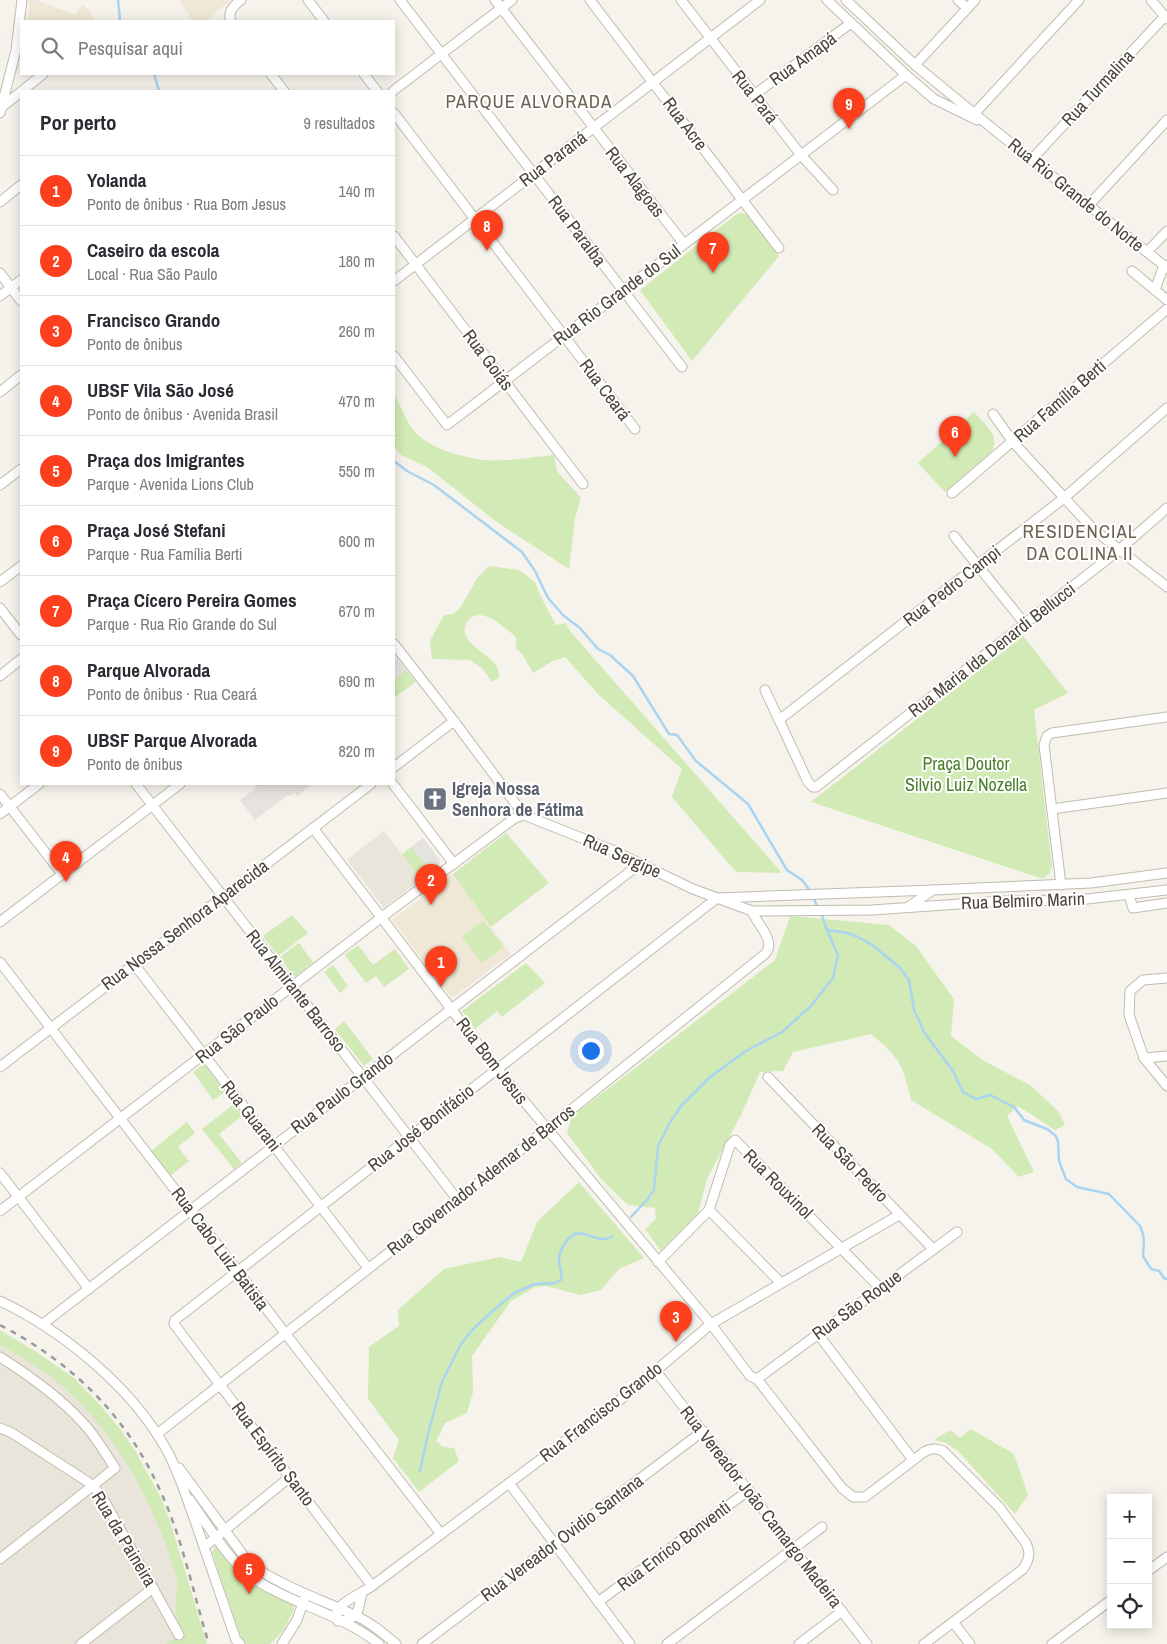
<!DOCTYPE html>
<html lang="pt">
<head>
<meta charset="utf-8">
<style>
  body { margin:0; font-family:"Archivo Narrow",sans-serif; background:#f2f2f3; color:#2b2b33 }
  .controls { position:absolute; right:15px; bottom:15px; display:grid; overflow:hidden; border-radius:0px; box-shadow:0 2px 12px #0003 }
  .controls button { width:45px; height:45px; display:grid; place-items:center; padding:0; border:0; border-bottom:1px solid #e1e1e2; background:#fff; color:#2b2b33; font:25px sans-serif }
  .you { position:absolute; left:590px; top:1050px; width:18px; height:18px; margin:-12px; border:4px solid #fff; border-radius:50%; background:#1a73e8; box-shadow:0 0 0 8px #1a73e833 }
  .badge { display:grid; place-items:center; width:32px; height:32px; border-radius:50%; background:#fc3f1d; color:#fff; font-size:16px; font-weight:700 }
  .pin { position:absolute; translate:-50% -41px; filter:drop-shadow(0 1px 2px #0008) }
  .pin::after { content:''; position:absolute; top:26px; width:18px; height:15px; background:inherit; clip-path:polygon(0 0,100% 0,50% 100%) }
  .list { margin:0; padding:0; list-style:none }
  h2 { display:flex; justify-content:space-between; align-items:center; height:65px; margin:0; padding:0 20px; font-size:21px }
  h2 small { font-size:16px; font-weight:400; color:#7c7c81 }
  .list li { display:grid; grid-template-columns:32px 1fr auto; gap:15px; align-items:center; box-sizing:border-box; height:70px; padding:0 20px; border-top:1px solid #e1e1e2 }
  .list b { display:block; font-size:19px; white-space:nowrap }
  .list p { margin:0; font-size:16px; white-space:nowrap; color:#7c7c81 }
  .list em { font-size:16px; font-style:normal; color:#7c7c81 }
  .icon { flex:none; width:28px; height:28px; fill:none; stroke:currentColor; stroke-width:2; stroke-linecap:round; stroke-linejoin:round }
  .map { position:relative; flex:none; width:1167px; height:1644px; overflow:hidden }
  .search { position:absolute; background:#fff; box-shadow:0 2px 12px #0003; left:20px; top:20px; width:375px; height:55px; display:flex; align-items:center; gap:12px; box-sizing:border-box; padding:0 18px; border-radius:0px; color:#7c7c81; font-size:19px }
  .panel { position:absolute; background:#fff; box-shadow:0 2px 12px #0003; left:20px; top:90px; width:375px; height:695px; border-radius:0px }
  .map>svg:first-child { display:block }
</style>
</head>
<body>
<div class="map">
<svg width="1167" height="1644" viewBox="0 0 1167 1644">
  <rect width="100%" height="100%" fill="#f6f3ec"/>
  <!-- residential -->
  <g fill="#eae5da">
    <path d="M384,831L421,879L384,908L347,860Z"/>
    <path d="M0,1334L30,1349L133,1453L205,1644H0Z"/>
  </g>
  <!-- industrial -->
  <g fill="#e6e2dd">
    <path d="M394,654L406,670L394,680Z"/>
    <path d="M254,784H312L297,796L294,793L289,796L288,795L255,820L240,800L257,787Z"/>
  </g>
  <!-- education -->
  <g fill="#efe8d6">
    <path d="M30,0H36L75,15L83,4L97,21H28Z"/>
    <path d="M179,0H231L205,21H193Z"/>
    <path d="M453,874L511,954L454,997H451L393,921V919Z"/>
  </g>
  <!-- green -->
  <g fill="#d2eab5">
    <path d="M742,213L750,216L779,256L692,361L640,290L737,214Z"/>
    <path d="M394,394C401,406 406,421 414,431C430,449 462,457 484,460C503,462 534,457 554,455L557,471L581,498L575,518L569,569L498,523L427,467L401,455L394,446Z"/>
    <path d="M974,412C983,423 1001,435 992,451L945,492L918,463Z"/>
    <path d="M489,566L519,570L535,582L541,597L556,625L566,623L570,631L782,873L736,872L672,797L682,769L599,695L565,657L551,662L533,673L522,654L516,649V637C506,629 493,616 480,615C476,615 472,616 469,619C452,641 488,651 497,667C499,670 499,675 499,678L492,682L483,669L470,660L432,659L430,641L444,615L453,614L460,608L478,577Z"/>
    <path d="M1023,636L1068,693L1034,710L1052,867L1049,874L1043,879L811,802Z"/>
    <path d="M406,670L416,682L394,698V680Z"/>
    <path d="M506,833L549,883L491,927L453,874Z"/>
    <path d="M423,838L440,861L438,866L421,879L402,854Z"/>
    <path d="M292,915L308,933L278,956L263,936Z"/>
    <path d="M790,916L889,925L916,946L954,999L951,1036L984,1061L1030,1085L1058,1111L1065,1125L1055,1130L1018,1106L1007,1116L1034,1172L1019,1177L992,1149L911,1100C903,1064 899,1057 871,1034L793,1052L783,1071L760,1072L741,1115L707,1179L698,1213L661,1251L645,1229L656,1219L655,1208L628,1205L602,1180L567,1133L572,1116L625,1076L775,960Z"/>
    <path d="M483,921L504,947L482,963L462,937Z"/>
    <path d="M299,943L313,962L296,976H293L280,957Z"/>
    <path d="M358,945L373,965L395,949L409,969L384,987L376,976L366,983L345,955Z"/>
    <path d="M526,963L545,983L502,1017L497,1011L475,1029L462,1011Z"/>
    <path d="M333,965L348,986L340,993L324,972Z"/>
    <path d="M344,1021L373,1059L365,1065H363L335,1029Z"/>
    <path d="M204,1064L225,1092L213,1100L193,1072Z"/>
    <path d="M234,1104L243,1115L219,1134L242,1163L234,1169L202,1129Z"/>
    <path d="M187,1122L195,1133L178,1147L189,1161L170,1176L150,1152Z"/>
    <path d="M579,1182L644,1258L619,1269L601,1290L580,1295L546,1286L535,1287L511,1301L472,1356L473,1392L467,1413L445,1423L436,1441L443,1447L454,1448L459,1461L419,1492L393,1458L399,1440L368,1399L369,1347L399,1326L398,1310L444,1269L500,1257L521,1262L537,1222Z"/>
    <path d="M0,1330L35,1351L74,1378L99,1404L121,1430L136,1452L161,1498L170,1521L207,1644H165L185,1633C182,1628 178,1622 177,1616C173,1603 180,1588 176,1575C156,1510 122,1442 72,1395C51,1375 25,1359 0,1345Z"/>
    <path d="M971,1429L1014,1454L1028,1495L1015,1514L958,1451L946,1443L934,1440L950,1430L960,1438Z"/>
    <path d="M215,1547C225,1550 233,1568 241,1575C256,1588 279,1592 293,1606L294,1610L283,1631L270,1644H245L242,1640L212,1552Z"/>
  </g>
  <!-- parking -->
  <path fill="#e5e3e0" d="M423,838L440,861L438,866L431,872L411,847Z"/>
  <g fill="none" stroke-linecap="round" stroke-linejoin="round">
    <!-- stream -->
    <g stroke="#a9d4f2" stroke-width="2.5">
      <path d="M118,0L120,21"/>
      <path d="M154,74L159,91"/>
      <path d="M394,461L407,471L434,485L522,552L535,571L548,598L564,616L580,628L598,649L610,655L633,676L669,734L677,735L696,761L748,804L787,870L802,880L811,892"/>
      <path d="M813,897L818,908"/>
      <path d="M821,913L827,930L848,933L858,937L872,945L899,967L909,980L914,1010L924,1032L953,1071L963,1092L976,1099L990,1095L1014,1107L1024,1120L1047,1129L1056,1136L1058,1142L1059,1161L1066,1179L1077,1187L1109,1194L1140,1226L1143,1234L1144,1242L1143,1256L1151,1269L1159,1271L1164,1278L1167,1279"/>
      <path d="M631,1217L646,1201L654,1190L658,1146L669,1124L681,1106L710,1077L746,1051L782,1032L811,1006L833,978L838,955L827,930"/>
      <path d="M420,1471L428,1434L442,1382L461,1344L472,1330L495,1309L514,1293L535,1284L555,1283L561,1280C563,1272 558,1264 559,1257C560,1252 563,1246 566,1242C580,1221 594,1246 612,1237"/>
    </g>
    <defs>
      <g id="minor">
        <path d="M308,0L324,21"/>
        <path d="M400,0L682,367"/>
        <path d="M495,0L684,244"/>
        <path d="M590,0L779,248"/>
        <path d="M681,0L801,155L833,190"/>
        <path d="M827,0L906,75L934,99L977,120"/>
        <path d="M846,0L915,65L987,124L1167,268"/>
        <path d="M958,0L967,8"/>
        <path d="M1151,0L1167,19"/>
        <path d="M231,21C227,12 234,5 241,0"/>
        <path d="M915,65L975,0"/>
        <path d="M271,74L284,91"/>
        <path d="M364,74L377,91"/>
        <path d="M393,91L512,0"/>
        <path d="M754,95L851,23"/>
        <path d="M2,107L43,74"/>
        <path d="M0,113L16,50L22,0"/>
        <path d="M394,113L635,429"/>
        <path d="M975,113L1079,0"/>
        <path d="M1032,159L1165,16"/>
        <path d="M0,202L21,185"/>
        <path d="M1089,205L1167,120"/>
        <path d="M394,236L583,484"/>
        <path d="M1147,252L1167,231"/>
        <path d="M1132,271L1167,300"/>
        <path d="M0,273L21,301"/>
        <path d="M394,281L760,0"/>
        <path d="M1155,290L1164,265"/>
        <path d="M0,296L21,280"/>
        <path d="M394,356L447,425L906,75"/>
        <path d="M0,392L21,375"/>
        <path d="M993,414L1013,442L1093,529L1167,587"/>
        <path d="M0,485L21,469"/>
        <path d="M952,493L1167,309"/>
        <path d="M954,536L1025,624"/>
        <path d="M0,582L21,566"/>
        <path d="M0,608L21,635"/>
        <path d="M394,644L454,721L524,815L612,850L693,889L752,911L872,910L1003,901L1078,900L1167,890"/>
        <path d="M0,676L21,659"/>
        <path d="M765,690L808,782L813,787H816L1119,550L1167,508"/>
        <path d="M779,720L1064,498L1167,408"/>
        <path d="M394,767L454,721"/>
        <path d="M136,784L457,1199"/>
        <path d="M393,784L454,864"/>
        <path d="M0,794L62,874"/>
        <path d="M1052,809L1167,793"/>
        <path d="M0,814L39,784"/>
        <path d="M313,828L497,1069L711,1324L750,1376L757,1379L842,1488L853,1497H865L924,1452C931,1448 936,1448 943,1451L999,1507L1026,1543C1031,1553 1029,1560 1023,1569L924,1644"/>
        <path d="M1061,885L1044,745L1047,736L1052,733L1167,717"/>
        <path d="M1129,895L1133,908L1167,903"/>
        <path d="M908,907L933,890L1091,883L1167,873"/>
        <path d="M0,922L180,784"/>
        <path d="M0,962L285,1333L441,1534"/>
        <path d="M134,964L368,1268"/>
        <path d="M1167,978L1143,980L1130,991L1129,1015L1144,1058L1167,1086"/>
        <path d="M1144,1058L1167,1056"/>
        <path d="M0,1067L371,784"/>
        <path d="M768,1077L933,1249"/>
        <path d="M0,1173L89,1289"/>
        <path d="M709,1210L781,1283"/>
        <path d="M0,1211L382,917L515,818L524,815"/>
        <path d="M658,1262L709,1210L730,1145L735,1140L880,1288"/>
        <path d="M0,1301C63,1331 130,1386 165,1447C178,1469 185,1494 194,1518C208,1558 222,1599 236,1640L240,1644"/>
        <path d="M43,1324L641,863"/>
        <path d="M818,1334L913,1460"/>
        <path d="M0,1357C30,1376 60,1397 84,1424C96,1437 105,1453 115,1468L0,1559"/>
        <path d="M655,1370L867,1644"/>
        <path d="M757,1379L957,1232"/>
        <path d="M0,1428L12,1433L88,1482L101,1495L179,1635"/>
        <path d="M157,1434L547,1129L765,954C777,941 757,925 752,911"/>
        <path d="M179,1468L249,1563C280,1586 320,1599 354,1615C370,1622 383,1633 396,1644"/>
        <path d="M509,1483L630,1644"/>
        <path d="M190,1500C205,1521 230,1562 250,1576C289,1604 341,1613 379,1644"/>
        <path d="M204,1547L290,1477"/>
        <path d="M1148,1571L1167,1557"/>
        <path d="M372,1586L174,1324L175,1320L717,898L933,890"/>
        <path d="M362,1593C357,1612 361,1619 338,1621C337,1617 336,1613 338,1609C343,1601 364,1592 372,1586L633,1390L711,1324L899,1215"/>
        <path d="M598,1602L749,1490"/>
        <path d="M953,1622L970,1644"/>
        <path d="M81,1644L153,1588"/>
        <path d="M282,1644L297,1620L304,1600"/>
        <path d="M422,1644L703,1431"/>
        <path d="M667,1644L822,1527"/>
        <path d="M799,1644L842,1611"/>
        <path d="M1052,1644L1111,1600"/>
      </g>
    </defs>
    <!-- minor casing -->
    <use href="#minor" stroke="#c2bbae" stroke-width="11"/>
    <!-- minor -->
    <use href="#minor" stroke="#fff" stroke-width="9"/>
    <!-- rail -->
    <path stroke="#9a9a9a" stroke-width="2.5" stroke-dasharray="6 6" stroke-linecap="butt" d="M0,1325C71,1362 125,1414 159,1488C182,1536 193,1593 209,1644"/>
  </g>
  <!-- icons -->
  <defs>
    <symbol id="church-square" viewBox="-11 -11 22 22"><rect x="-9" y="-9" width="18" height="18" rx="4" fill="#6b7280" stroke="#fff"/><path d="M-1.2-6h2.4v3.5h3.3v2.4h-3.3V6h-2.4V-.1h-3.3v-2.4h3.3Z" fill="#fff"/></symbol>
  </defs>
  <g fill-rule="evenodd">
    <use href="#church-square" x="421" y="785" width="28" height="28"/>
  </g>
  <g text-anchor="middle" stroke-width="4" stroke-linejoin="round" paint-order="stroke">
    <!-- street labels -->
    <g font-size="18" fill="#4b4439" stroke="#fff">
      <text transform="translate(803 59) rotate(-36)" y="6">Rua Amapá</text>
      <text transform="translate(1098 88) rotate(-47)" y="6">Rua Turmalina</text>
      <text transform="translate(755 97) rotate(52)" y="6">Rua Pará</text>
      <text transform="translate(685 124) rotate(53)" y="6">Rua Acre</text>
      <text transform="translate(553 159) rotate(-37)" y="6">Rua Paraná</text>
      <text transform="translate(635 182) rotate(52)" y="6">Rua Alagoas</text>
      <text transform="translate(1076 195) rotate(39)" y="6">Rua Rio Grande do Norte</text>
      <text transform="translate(577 231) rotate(53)" y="6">Rua Paraíba</text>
      <text transform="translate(617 295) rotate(-37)" y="6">Rua Rio Grande do Sul</text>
      <text transform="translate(488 360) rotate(53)" y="6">Rua Goiás</text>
      <text transform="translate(605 390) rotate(53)" y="6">Rua Ceará</text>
      <text transform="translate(1060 401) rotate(-41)" y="6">Rua Família Berti</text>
      <text transform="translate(952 586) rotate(-38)" y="6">Rua Pedro Campi</text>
      <text transform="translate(992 650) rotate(-38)" y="6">Rua Maria Ida Denardi Bellucci</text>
      <text transform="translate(622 856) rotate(24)" y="6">Rua Sergipe</text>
      <text transform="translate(1023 901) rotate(-2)" y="6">Rua Belmiro Marin</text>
      <text transform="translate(185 925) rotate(-37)" y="6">Rua Nossa Senhora Aparecida</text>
      <text transform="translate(296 991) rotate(52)" y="6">Rua Almirante Barroso</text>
      <text transform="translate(237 1029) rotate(-38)" y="6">Rua São Paulo</text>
      <text transform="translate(492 1061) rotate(52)" y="6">Rua Bom Jesus</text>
      <text transform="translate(342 1093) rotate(-37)" y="6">Rua Paulo Grando</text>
      <text transform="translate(251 1116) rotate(52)" y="6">Rua Guarani</text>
      <text transform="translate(421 1128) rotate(-38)" y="6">Rua José Bonifácio</text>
      <text transform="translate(850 1163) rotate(46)" y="6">Rua São Pedro</text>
      <text transform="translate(481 1180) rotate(-38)" y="6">Rua Governador Ademar de Barros</text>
      <text transform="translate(778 1184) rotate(45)" y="6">Rua Rouxinol</text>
      <text transform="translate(220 1249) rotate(53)" y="6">Rua Cabo Luiz Batista</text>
      <text transform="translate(857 1305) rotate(-36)" y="6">Rua São Roque</text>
      <text transform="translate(601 1412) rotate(-38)" y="6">Rua Francisco Grando</text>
      <text transform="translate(273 1454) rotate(53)" y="6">Rua Espírito Santo</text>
      <text transform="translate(761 1507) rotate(52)" y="6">Rua Vereador João Camargo Madeira</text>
      <text transform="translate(562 1538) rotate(-37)" y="6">Rua Vereador Ovidio Santana</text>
      <text transform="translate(124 1539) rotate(59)" y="6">Rua da Paineira</text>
      <text transform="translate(674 1546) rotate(-37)" y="6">Rua Enrico Bonventi</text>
    </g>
    <!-- park labels -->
    <g font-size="18" fill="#4a7f2a" stroke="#fff">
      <text x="966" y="770">Praça Doutor<tspan x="966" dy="21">Silvio Luiz Nozella</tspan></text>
    </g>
    <!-- worship labels -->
    <g font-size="18" font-weight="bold" fill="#5b616d" stroke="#fff" text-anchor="start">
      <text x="452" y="795">Igreja Nossa<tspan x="452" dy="21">Senhora de Fátima</tspan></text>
    </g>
    <!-- neighbourhood labels -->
    <g font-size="19" letter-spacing="1" fill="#6e6250" stroke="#fff">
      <text x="529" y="108">PARQUE ALVORADA</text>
      <text x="1080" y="538">RESIDENCIAL<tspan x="1080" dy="22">DA COLINA II</tspan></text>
    </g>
  </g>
</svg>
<div class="controls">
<button>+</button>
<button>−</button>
<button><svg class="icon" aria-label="locate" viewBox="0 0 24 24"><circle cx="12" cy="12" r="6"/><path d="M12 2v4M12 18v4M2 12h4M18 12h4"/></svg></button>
</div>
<div class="you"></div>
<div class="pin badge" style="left:441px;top:987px">1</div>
<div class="pin badge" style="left:431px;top:905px">2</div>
<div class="pin badge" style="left:676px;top:1342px">3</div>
<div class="pin badge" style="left:66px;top:882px">4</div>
<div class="pin badge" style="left:249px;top:1594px">5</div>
<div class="pin badge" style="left:955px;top:457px">6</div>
<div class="pin badge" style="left:713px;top:273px">7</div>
<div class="pin badge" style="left:487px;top:251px">8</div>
<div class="pin badge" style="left:849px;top:129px">9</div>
<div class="search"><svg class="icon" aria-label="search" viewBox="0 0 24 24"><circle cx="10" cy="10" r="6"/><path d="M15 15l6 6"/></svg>Pesquisar aqui</div>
<section class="panel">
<h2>Por perto<small>9 resultados</small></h2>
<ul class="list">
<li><span class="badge">1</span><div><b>Yolanda</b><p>Ponto de ônibus · Rua Bom Jesus</p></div><em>140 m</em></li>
<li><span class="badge">2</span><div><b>Caseiro da escola</b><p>Local · Rua São Paulo</p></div><em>180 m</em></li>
<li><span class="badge">3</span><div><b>Francisco Grando</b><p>Ponto de ônibus</p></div><em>260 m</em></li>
<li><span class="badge">4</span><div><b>UBSF Vila São José</b><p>Ponto de ônibus · Avenida Brasil</p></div><em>470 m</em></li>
<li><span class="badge">5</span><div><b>Praça dos Imigrantes</b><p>Parque · Avenida Lions Club</p></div><em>550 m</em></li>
<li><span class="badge">6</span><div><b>Praça José Stefani</b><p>Parque · Rua Família Berti</p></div><em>600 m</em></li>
<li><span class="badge">7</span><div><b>Praça Cícero Pereira Gomes</b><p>Parque · Rua Rio Grande do Sul</p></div><em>670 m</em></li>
<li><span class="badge">8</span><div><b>Parque Alvorada</b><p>Ponto de ônibus · Rua Ceará</p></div><em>690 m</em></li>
<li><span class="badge">9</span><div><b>UBSF Parque Alvorada</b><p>Ponto de ônibus</p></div><em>820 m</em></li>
</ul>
</section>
</div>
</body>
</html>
